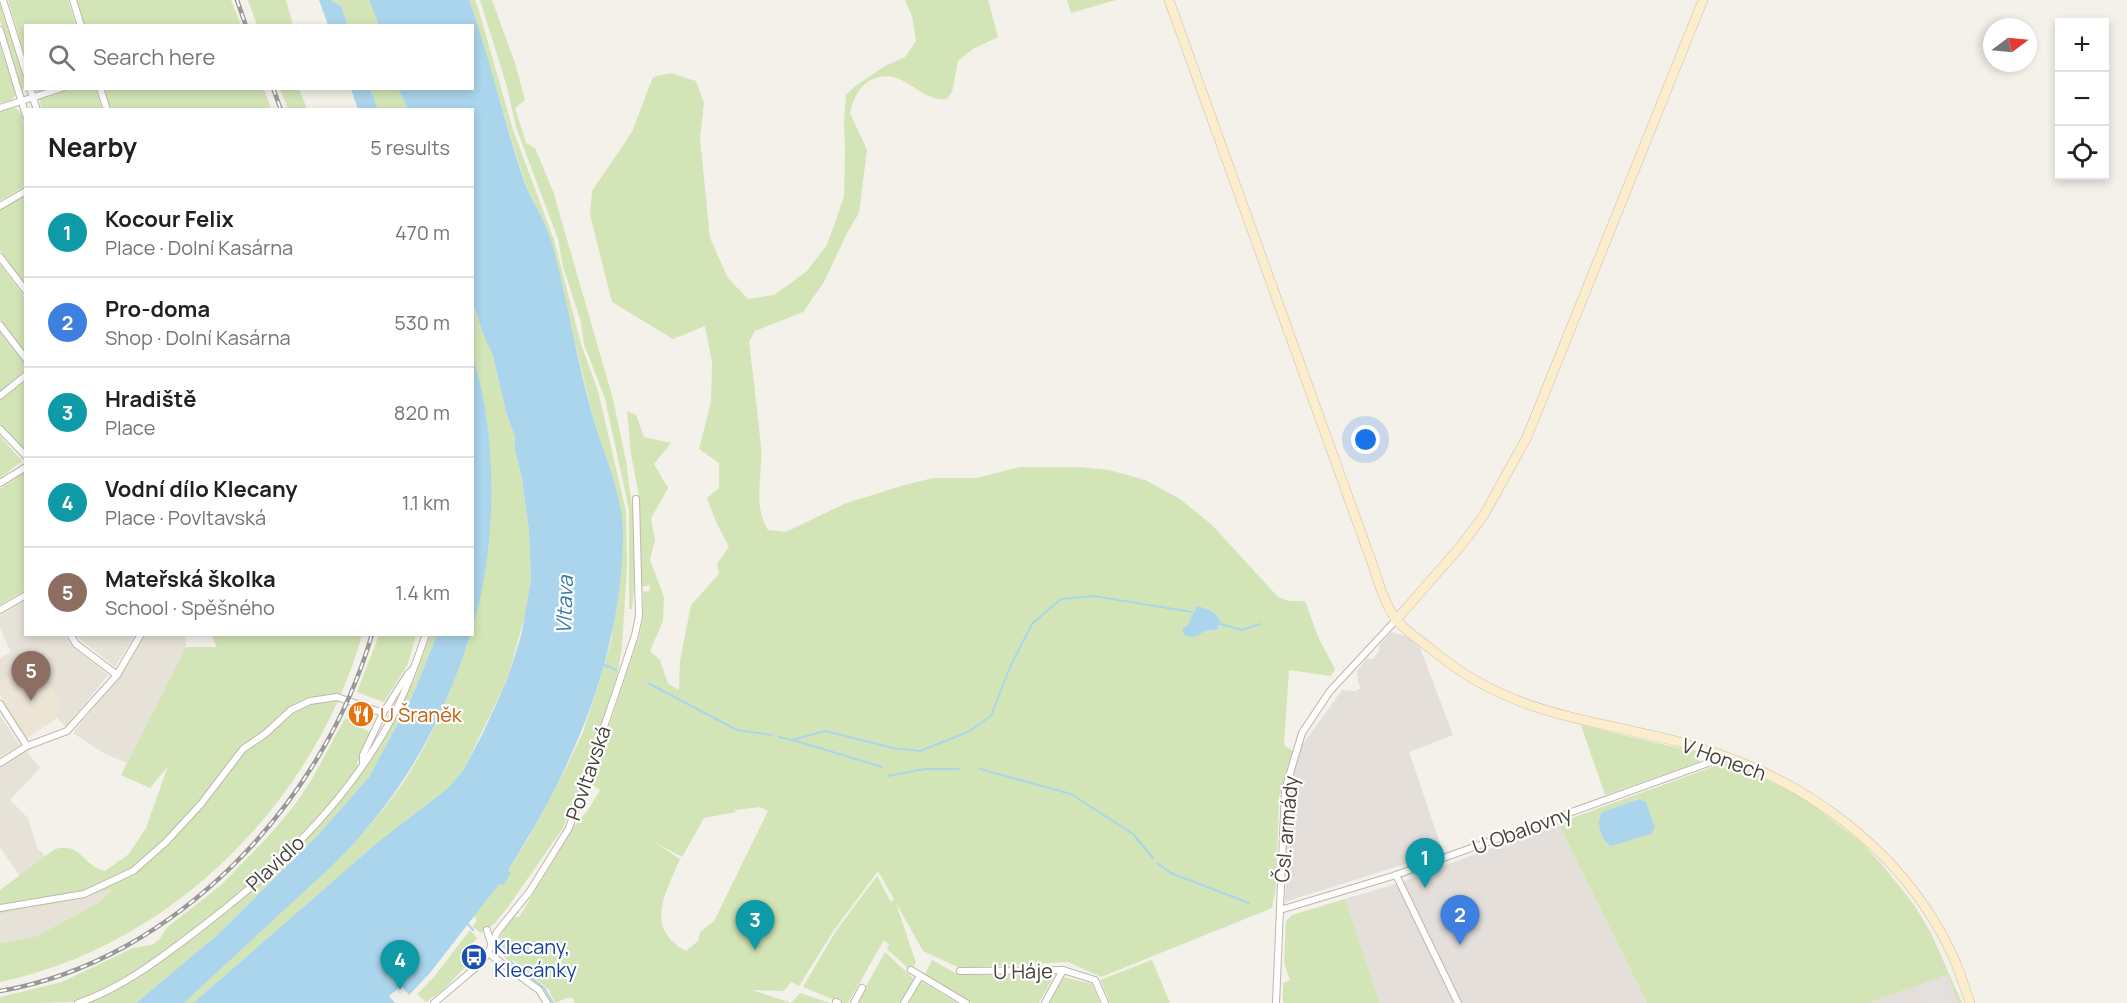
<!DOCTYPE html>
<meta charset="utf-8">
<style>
:root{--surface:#fff;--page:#f6f6f6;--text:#202124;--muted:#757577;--line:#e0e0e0;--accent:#db2777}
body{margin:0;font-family:Manrope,sans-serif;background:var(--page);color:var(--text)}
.controls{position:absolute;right:18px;top:18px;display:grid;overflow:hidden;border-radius:0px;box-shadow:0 3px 9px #0003}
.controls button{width:54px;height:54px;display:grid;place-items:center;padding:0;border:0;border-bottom:2px solid var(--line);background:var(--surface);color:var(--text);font:30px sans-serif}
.compass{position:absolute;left:1983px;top:18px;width:54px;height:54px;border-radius:50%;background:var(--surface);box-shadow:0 3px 9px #0003;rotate:74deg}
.you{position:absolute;left:1366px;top:440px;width:21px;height:21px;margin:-15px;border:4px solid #fff;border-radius:50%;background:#1a73e8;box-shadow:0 0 0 9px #1a73e833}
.badge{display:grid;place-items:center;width:39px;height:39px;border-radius:50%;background:var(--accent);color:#fff;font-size:20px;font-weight:700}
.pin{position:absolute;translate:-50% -50px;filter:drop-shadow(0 2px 3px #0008)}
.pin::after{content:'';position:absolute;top:32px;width:21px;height:18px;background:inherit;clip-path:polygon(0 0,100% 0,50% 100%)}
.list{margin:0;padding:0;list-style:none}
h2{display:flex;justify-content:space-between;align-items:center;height:78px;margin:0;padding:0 24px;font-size:26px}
h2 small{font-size:20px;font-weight:400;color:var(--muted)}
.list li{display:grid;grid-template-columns:39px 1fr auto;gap:18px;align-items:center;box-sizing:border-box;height:90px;padding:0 24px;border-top:2px solid var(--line)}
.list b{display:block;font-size:22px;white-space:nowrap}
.list p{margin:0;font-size:20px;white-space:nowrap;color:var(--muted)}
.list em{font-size:20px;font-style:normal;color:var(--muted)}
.icon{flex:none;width:33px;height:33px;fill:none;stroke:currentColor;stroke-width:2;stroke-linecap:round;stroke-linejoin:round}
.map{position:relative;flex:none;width:2127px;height:1003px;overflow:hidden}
.search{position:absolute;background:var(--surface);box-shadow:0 3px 9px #0003;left:24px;top:24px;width:450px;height:66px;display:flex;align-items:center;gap:15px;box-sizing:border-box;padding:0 21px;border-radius:0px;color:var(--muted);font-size:22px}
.panel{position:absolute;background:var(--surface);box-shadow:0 3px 9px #0003;left:24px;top:108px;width:450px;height:528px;border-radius:0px}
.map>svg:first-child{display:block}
.residential{fill:#e7e2d8}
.industrial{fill:#e4dfdb}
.education{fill:#ece4d5}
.green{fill:#d3e5b6;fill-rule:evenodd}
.parking{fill:#e3e1de}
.water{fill:#abd5ec}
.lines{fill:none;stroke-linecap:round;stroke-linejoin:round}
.stream{stroke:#abd5ec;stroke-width:2}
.street-casing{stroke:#bfb7ad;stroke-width:8}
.secondary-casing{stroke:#d0c09d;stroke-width:10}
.street{stroke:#fff;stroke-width:6}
.secondary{stroke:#fbedcd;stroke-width:9}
.rail-casing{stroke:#989898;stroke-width:4.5}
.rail{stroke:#fff;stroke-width:2;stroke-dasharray:7;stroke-linecap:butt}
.labels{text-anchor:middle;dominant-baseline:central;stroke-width:4.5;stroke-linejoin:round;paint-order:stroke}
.food-label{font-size:20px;fill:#c56008;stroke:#fff;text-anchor:start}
.street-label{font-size:20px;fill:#474139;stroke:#fff}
.transit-label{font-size:20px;fill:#164399;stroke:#fff;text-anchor:start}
.water-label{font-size:21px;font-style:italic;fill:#377ca4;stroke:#fff}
</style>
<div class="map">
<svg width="2127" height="1003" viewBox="0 0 2127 1003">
<rect width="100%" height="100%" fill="#f4f0ea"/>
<!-- residential -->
<g class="residential">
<path d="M25 601 26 634 64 635 77 650 108 675 66 727 54 715 56 695 34 668 0 682V658L11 652 0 628V616Z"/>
<path d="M75 635H135L115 667Z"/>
<path d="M144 635H185L186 647 127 763 105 754 73 733 122 673Z"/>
<path d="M0 715 20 745 0 757Z"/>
<path d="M26 751 40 768 10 800 28 818 37 848 46 857 20 876 0 847V768Z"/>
<path d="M114 888 98 903 37 936 0 943V914L26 908 65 902Z"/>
</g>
<!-- industrial -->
<g class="industrial">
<path d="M1391 632 1406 636 1420 648 1453 735 1409 752 1443 852 1285 902 1289 783 1301 747 1342 690 1355 691 1361 688 1358 682 1357 671 1366 659H1373L1379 651V646Z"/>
<path d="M1558 823 1647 1003H1380L1345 899 1399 883Z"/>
<path d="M1948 975 1958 1003H1868Z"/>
</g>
<!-- education -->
<path class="education" d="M34 668 56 695 61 708 54 714 57 718 26 739 5 708 0 694V682Z"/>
<!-- green -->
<g class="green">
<path d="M0 0 25 81V88L22 89 0 20Z"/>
<path d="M8 0H68L76 25 26 26 25 56Z"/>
<path d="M74 0H231L241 25H84Z"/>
<path d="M248 0H286L293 25H257Z"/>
<path d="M330 0H369L379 25H348L341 6Z"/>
<path d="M469 0H475L479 11 513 130 554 240 581 344 598 391 626 511 627 567 622 646 618 672 592 753 570 810 563 828 508 907 494 924 481 933 473 927 477 920 474 916 499 883 504 885 511 873 508 870 528 839 565 770 583 732 604 666 612 637 618 495 592 414 550 237 525 183Z"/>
<path d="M480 0H492L515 63 525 100 515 108 526 143 535 148 553 191 613 399 626 461 634 521 635 579 632 609H629V510L605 399 584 344 581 322 563 267 558 239 516 127 507 87Z"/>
<path d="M905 0H988L998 37 973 49 958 61 952 92 947 99C919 102 903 66 873 79 858 86 854 99 850 113L867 150 859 213 847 233 824 282 803 312 755 331 749 342C753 377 758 413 761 448 763 476 752 504 768 530L786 532 844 504 901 486 933 478H977L1020 467H1078L1109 470 1145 480 1180 499 1212 525 1278 597 1289 601H1305L1319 639 1335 669 1331 676 1289 670 1284 745 1293 751 1279 797 1276 887 1272 908 1101 977 1068 962 960 968 923 951 896 903 916 963 910 970 887 949 889 945 884 940 848 1003H842L803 987 836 931 877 876 891 902 894 899 878 871 834 930 799 986 791 982 784 991 752 990 791 1003 800 993 830 1003H574L573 998H567L555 1003 549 990 513 960 511 963C490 946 500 933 514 917H519L575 825 588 810 600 790 590 783 640 634 643 618V591L649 592 650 585 642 587 641 583 639 496 631 454 627 411 636 415 644 437 671 443 654 464 668 488 651 518 655 540 650 560 664 597 663 621 650 651 660 660 668 684 679 690 680 661 691 605 719 574 717 564 729 547 716 522 707 498 719 488V463L699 449 711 402 712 362 705 326 673 339 612 302 590 214 592 191 632 132 653 77 671 73 696 81 704 103 700 138 710 238 728 278 748 299 774 295 806 272 827 245 844 197 845 150 844 122 846 95 854 87 885 66 905 57 916 41 912 16ZM1198 606 1211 610 1218 616 1219 629 1206 631 1194 637 1182 630C1191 626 1191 614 1198 606ZM733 805 736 810 760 807 768 811 714 921 700 932 698 941 686 951C643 927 666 893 680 859L654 842 682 857 704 818 736 812Z"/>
<path d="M1067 0H1116L1071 13Z"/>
<path d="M0 45 16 95 11 100 0 103Z"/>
<path d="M102 88 264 89 271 109H108Z"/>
<path d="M36 89H96L102 109H42Z"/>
<path d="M280 89H299L307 109H288Z"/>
<path d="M370 89H398L408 109H378Z"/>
<path d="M15 108C31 115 26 169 25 186L0 201V112Z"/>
<path d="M25 195V285L0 250V210Z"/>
<path d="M0 264 25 298V354L0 319Z"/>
<path d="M473 303 483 334 493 356 506 412 515 437V450L522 478 529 531 531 581 527 608 507 680 464 769 448 788 378 842 193 1003H184C217 972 251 941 284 910 330 867 376 826 410 772 436 729 455 683 470 635L472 634 489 527 490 486 489 447 483 397 473 357Z"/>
<path d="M0 328 26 363 25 372 0 393Z"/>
<path d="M25 378V451L0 424V399Z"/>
<path d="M0 436 22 461 0 478Z"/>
<path d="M25 472V590L0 605V489Z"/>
<path d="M211 635H362C315 802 172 946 0 982V943L37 936 98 903 113 889 65 902 26 908 0 914V890L55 849C82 842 81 865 105 871L129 854 146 828 168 766 150 788 121 775 186 647H217Z"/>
<path d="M379 635H416L408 664 384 702 357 692Z"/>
<path d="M430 635H437L412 697 369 777 318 835 216 936 136 1003H86L118 989 197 936 309 835 366 767 414 680Z"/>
<path d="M345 718 369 732 377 720 375 727 357 763 359 768C300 841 231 907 153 960 128 977 103 995 73 1002 54 1003 20 1003 0 1003V997L62 982 133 948 152 945 160 939 166 928 220 886 266 839 294 806 312 779Z"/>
<path d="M1581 725 1700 753 1699 762 1605 795Z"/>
<path d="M1729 761 1804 798 1862 843 1884 867 1915 906 1931 933 1962 1003H1958L1948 975 1868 1003H1647L1558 823ZM1639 799 1646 802 1655 827 1611 846C1601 841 1595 822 1602 812Z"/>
<path d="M1345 899 1380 1003H1283V983L1290 980 1284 963 1286 921 1292 915Z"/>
<path d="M470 930 477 938 466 951 474 958 443 990 426 1002 417 994 433 978Z"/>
<path d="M885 952 914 979 901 1003H857Z"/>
<path d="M932 960 959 975 1048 974 1053 978 1039 1003H972L952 992 953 989 951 991 924 976Z"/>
<path d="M1152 960 1170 1003H1110L1100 980Z"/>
<path d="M1063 977 1092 984 1100 1003H1049Z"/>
<path d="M920 981 958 1003H907Z"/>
</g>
<!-- parking -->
<path class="parking" d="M1942 980 1951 1003H1925L1921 992 1923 987 1935 981 1940 985Z"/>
<!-- water -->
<g class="water">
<path d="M319 0H330L341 6 348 25H328Z"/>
<path d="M369 0H469C490 59 504 121 524 181 532 201 544 219 551 240 567 297 576 357 592 414 603 453 623 493 623 534 622 656 573 769 508 870L511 873 504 885 499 884 430 973 409 995 401 986 389 996 395 1003H193L378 842 448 788 464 769 483 733 507 680 521 636 531 581 529 531 522 478 515 450V437L506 412 493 356 483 334 473 303 472 110 408 109 398 89 472 88V26L379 25Z"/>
<path d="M351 89H370L378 109H358Z"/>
<path d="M473 357C498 437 497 545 473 626Z"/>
<path d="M1198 606C1209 609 1218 612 1221 624L1218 626 1219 629 1206 631 1194 637 1184 635 1182 629C1191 626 1191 613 1198 606Z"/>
<path d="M437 635H470C443 724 401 797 335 863L184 1003H136L216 936 318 835 369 777 412 697Z"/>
<path d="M1639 799 1646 802 1655 827 1651 834 1611 846C1601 841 1595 822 1602 812Z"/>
</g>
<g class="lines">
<!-- stream -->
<g class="stream">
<path d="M1220 624 1242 630 1260 624"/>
<path d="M602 664 616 670"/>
<path d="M648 683 737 730 772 735"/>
<path d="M779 737 792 740 825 731 893 748 920 751 968 732 991 716 1010 667 1032 624 1061 599 1094 596 1192 612"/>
<path d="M793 740 882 767"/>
<path d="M980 769 1071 794 1133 834 1153 858"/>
<path d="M888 776 925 769H959"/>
<path d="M1157 863 1171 873 1249 903"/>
<path d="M467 923 473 930"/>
<path d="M511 962 544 988 553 1003"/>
</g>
<defs>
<g id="street">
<path d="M3 0 26 73"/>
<path d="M73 0 81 26"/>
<path d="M0 30 26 116"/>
<path d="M30 88 37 110"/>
<path d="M100 88 107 110"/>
<path d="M0 108 62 88"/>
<path d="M0 206 26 191"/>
<path d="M0 257 26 291"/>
<path d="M0 325 26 359"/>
<path d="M0 396 26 375"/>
<path d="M0 429 26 456"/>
<path d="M0 483 26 467"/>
<path d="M0 610 26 595"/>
<path d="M70 634 76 644 117 675"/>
<path d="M0 704 27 746"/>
<path d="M383 713 408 674 413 669"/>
<path d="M0 763 27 746 67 731 117 675 141 634"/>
<path d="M1396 875 1458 1003"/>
<path d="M0 908 84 894 133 871 166 842 201 804 243 749 265 734 291 710 310 701 337 697 383 713 363 755V763"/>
<path d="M1280 910 1396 875 1725 757"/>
<path d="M487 930 491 943"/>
<path d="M488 953 539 990 547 1003"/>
<path d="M911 970 966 1003"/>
<path d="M960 971 1063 970 1095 980 1105 1003"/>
<path d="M836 1002 838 1003"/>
<path d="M78 1003C120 989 157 961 191 935 267 878 340 811 387 727 404 697 415 666 426 634"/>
<path d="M434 1003 480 964 488 953 497 932 530 891 569 828 616 692 635 635 639 616 636 499"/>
<path d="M854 1003 862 988"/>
<path d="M904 1003 920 976"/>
<path d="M1045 1003 1063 970"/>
<path d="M1276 1003 1285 790 1302 733 1330 691 1396 620"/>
</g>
<g id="secondary">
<path d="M1169 0 1368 552C1376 572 1383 603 1396 619 1405 631 1420 640 1431 649 1511 716 1584 717 1679 742 1793 771 1899 843 1951 952 1959 968 1964 986 1970 1003"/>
<path d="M1396 620 1460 547 1484 515 1527 437 1703 0"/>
</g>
</defs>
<!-- street casing -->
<use href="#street" class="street-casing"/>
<!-- secondary casing -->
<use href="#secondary" class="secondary-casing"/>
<!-- street -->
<use href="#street" class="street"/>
<!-- secondary -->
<use href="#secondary" class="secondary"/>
<defs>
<g id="rail">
<path d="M237 0 246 26"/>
<path d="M273 88 281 110"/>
<path d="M0 991C176 961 324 802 372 634"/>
</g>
</defs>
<!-- rail casing -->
<use href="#rail" class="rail-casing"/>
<!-- rail -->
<use href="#rail" class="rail"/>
</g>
<!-- icons -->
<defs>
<symbol id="restaurant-disc" viewBox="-11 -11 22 22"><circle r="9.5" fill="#e8710a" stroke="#fff"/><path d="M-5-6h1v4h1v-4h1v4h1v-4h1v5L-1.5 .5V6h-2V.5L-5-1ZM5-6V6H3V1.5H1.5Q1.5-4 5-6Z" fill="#fff"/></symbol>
<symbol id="bus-disc" viewBox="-11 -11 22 22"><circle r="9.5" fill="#1a4fb4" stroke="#fff"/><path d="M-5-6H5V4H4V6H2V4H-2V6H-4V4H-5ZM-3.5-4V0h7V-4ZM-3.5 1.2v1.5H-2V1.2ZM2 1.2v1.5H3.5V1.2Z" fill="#fff"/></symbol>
</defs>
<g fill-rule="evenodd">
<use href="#restaurant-disc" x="346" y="699" width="30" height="30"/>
<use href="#bus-disc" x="459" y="942" width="30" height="30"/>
</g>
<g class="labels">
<!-- food labels -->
<g class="food-label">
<text x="380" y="714">U Šraněk</text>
</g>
<!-- street labels -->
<g class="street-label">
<text transform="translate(1724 759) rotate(20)">V Honech</text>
<text transform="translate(588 773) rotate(-71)">Povltavská</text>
<text transform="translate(1286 829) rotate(-85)">Čsl. armády</text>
<text transform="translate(1522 830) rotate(-20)">U Obalovny</text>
<text transform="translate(275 863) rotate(-43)">Plavidlo</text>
<text transform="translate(1023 971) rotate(-1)">U Háje</text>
</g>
<!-- transit labels -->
<g class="transit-label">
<text x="494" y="946">Klecany,<tspan x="494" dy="23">Klecánky</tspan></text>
</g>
<!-- water labels -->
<g class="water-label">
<text transform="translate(564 605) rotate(-88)">Vltava</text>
</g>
</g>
</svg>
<div class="controls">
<button>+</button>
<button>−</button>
<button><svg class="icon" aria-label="locate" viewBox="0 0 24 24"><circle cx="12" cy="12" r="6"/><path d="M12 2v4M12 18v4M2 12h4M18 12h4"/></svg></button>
</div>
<svg class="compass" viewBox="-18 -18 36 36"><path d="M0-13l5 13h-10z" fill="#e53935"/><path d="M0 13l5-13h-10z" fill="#757577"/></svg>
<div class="you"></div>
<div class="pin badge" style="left:1425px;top:888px;background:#0f9aa8">1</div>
<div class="pin badge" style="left:1460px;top:945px;background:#3f7fe0">2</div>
<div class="pin badge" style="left:755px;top:950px;background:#0f9aa8">3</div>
<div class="pin badge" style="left:400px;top:990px;background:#0f9aa8">4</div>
<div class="pin badge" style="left:31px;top:701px;background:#8d6e63">5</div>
<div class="search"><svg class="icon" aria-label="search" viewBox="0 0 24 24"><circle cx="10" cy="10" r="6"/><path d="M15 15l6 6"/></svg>Search here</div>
<section class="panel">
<h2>Nearby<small>5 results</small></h2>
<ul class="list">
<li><span class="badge" style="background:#0f9aa8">1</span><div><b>Kocour Felix</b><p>Place · Dolní Kasárna</p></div><em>470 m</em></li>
<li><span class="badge" style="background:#3f7fe0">2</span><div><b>Pro-doma</b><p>Shop · Dolní Kasárna</p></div><em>530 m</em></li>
<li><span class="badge" style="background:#0f9aa8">3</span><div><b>Hradiště</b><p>Place</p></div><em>820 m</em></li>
<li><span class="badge" style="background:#0f9aa8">4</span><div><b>Vodní dílo Klecany</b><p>Place · Povltavská</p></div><em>1.1 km</em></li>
<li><span class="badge" style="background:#8d6e63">5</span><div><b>Mateřská školka</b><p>School · Spěšného</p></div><em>1.4 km</em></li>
</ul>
</section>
</div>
